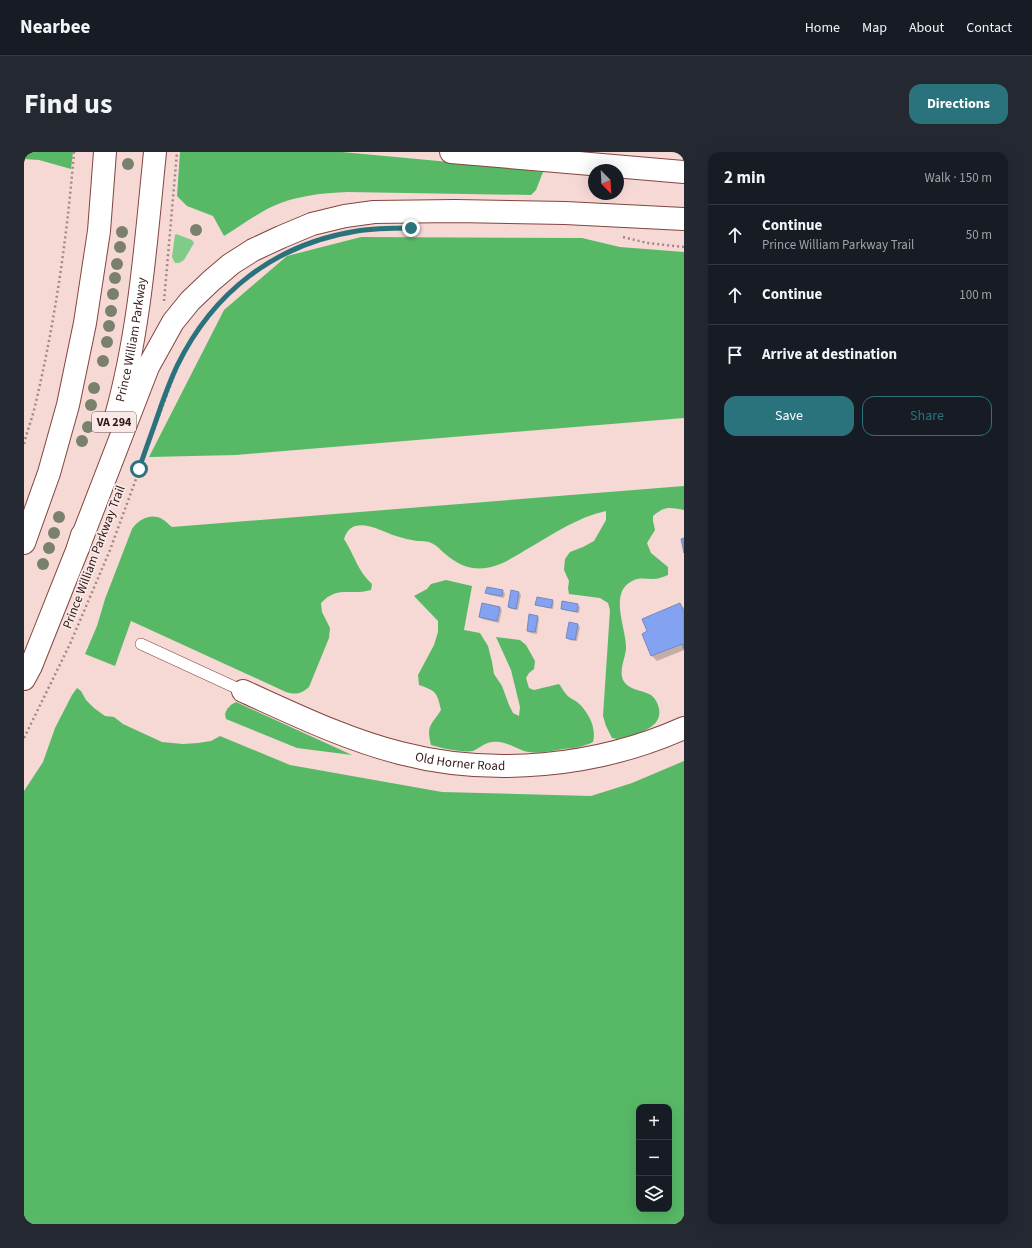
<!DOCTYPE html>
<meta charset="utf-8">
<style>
:root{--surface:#171b24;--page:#242831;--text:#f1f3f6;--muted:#9ea1a6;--line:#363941;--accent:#2a737c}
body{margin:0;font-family:"Source Sans 3",sans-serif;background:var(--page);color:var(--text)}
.controls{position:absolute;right:12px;bottom:12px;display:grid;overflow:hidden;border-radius:8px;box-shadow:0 4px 16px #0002}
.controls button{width:36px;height:36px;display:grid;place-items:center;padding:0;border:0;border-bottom:1px solid var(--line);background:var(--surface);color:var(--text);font:20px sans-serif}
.compass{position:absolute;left:564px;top:12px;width:36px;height:36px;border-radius:50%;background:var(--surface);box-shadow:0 4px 16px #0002;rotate:156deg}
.stop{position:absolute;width:12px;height:12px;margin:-9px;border:3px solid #2a737c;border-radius:50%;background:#fff}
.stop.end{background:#2a737c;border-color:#fff;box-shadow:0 1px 4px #0008}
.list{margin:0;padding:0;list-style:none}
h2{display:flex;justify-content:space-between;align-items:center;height:52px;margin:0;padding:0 16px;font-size:17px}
h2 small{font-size:13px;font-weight:400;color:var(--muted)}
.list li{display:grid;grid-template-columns:26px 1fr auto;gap:12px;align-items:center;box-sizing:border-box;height:60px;padding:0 16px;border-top:1px solid var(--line)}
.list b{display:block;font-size:15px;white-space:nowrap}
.list p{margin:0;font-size:13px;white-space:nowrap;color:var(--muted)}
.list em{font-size:13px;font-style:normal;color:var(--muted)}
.actions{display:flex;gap:8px;padding:12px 16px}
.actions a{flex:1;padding:9px 0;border:1px solid var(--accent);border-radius:12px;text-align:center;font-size:14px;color:var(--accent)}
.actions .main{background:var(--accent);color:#fff}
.icon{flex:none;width:22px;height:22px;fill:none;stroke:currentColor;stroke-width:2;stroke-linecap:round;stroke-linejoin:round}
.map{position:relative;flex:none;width:660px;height:1072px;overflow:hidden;border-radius:12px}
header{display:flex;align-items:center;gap:24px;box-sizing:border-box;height:56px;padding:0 20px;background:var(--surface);border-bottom:1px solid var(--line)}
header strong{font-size:19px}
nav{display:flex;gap:22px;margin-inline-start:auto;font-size:14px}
.intro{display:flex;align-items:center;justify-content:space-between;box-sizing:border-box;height:96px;padding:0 24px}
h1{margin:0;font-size:28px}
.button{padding:10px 18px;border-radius:12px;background:var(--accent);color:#fff;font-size:14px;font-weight:700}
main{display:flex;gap:24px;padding:0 24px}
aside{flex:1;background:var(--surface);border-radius:12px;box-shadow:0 4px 16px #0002}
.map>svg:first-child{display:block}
.green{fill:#7fcb87}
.forest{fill:#57b966;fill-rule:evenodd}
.shadow{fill:#0003}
.building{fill:#83a3f2;stroke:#7389c0}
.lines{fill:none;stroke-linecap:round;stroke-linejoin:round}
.lane-casing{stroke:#83453f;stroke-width:12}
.street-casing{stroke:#83453f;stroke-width:24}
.highway-casing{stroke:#83453f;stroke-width:24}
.path{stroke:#a38783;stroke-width:2.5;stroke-dasharray:2 3;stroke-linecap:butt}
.lane{stroke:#fff;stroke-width:11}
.street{stroke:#fff;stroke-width:22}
.highway{stroke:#fff;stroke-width:22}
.tree{fill:#79816d}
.route{stroke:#2a737c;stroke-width:5}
.labels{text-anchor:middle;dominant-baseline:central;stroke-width:3.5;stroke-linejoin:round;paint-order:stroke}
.shield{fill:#f8e9e7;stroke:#6d5754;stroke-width:1}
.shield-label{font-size:12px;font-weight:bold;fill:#321815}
.street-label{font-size:13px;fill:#321815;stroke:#f8e9e7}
</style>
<header>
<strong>Nearbee</strong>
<nav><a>Home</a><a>Map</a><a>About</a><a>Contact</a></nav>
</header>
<div class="intro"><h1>Find us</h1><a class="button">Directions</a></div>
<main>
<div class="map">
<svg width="660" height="1072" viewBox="0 0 660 1072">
<rect width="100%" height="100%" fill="#f6d8d4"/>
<!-- green -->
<path class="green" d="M152 82 168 88 170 91 160 108 155 111H151L148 105 151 83Z"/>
<!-- forest -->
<g class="forest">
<path d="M0 0H49L47 17 15 8 0 7Z"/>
<path d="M156 0H318L479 15 519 20 512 38 507 43 324 40C297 41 269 44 245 56 230 64 215 75 200 84L189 64 163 54 153 44Z"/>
<path d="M337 85 558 86 596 95 660 100V266L212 303 125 305 200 158 263 104Z"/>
<path d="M660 334V358C645 355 641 354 629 364V369L631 378 623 391 627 401 644 415V423C639 425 634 427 629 427 622 427 615 425 608 429 584 441 603 478 602 497 601 507 595 518 599 528 604 538 617 538 625 542 631 545 634 551 635 557 639 578 608 583 593 587L588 586 582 574 579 564 586 458 584 451 576 446 545 442 544 436 545 429 540 418 541 407 546 400 559 395 570 389 582 368V359C554 365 529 382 505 396 488 406 470 419 449 416 439 415 428 408 420 401 416 397 411 392 405 390 402 389 397 389 393 389 386 388 379 386 372 384 356 379 328 361 320 387 331 404 333 418 348 432L347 438C326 444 314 433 297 451L298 460 306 476 305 486 285 535C277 542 272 543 262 540L107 469 91 514 61 502 73 474 81 447 108 377C115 367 127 361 138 367 142 369 145 373 148 375Z"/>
<path d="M422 428 448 434 440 478 456 481 464 494 468 510 470 522 478 534 485 553 489 561 495 564 496 555 487 518 472 485 496 488 502 493 511 509 510 517 505 521 502 526 505 536 510 538 535 532C538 536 541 542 545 545 547 547 551 548 553 550 564 559 573 576 569 590 559 595 550 596 539 597 526 599 514 603 500 599 489 595 480 588 468 590 460 591 454 597 449 599 439 601 417 596 407 593 402 573 407 574 417 558 413 540 412 539 395 533L394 523 410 493 414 480V469L390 444 403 437 407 432Z"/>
<path d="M53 536 57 539 62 548 70 556 81 564 90 565 99 572 138 590 159 592 174 591 187 589 196 584 266 613 418 640 567 644 608 631 660 609V1072H0V639L19 610 31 576 48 543ZM615 955H645V1057H615Z"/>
<path d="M212 550 328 603 273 596 202 567 201 562C203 556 206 553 212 550Z"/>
</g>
<!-- shadow -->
<g class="shadow">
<path d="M478 439 481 441 480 446 465 443 463 441Z"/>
<path d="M495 441 497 443 494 458 487 457 485 455Z"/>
<path d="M528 449 530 451 529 457 514 454 512 452Z"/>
<path d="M459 452 476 455 478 458 475 471 458 467 456 465Z"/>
<path d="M656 452 660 456V498L633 509 628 504 619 482 625 480Z"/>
<path d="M554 453 556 455 555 461 540 458 538 456Z"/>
<path d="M513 465 515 467 513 482 506 481 504 479Z"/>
<path d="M554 473 556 475 553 489 545 488 543 486Z"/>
</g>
<!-- building -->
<g class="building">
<path d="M660 386V401L657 387Z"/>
<path d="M463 435 479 438 478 444 461 441Z"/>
<path d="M487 438 495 440 492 457 484 455Z"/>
<path d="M513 445 529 448 527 456 511 453Z"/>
<path d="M538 449 554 452 553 460 537 457Z"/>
<path d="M458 451 476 455 473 469 455 465Z"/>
<path d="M656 451 660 460V497L658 492 627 504 618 482 623 479 618 467Z"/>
<path d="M505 462 514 464 511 480 503 479Z"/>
<path d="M545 470 554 472 551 488 542 486Z"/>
</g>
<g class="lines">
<defs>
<path id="lane" d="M117 492 219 539"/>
<g id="street">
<path id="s1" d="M219 539C270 562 321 587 376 601 468 625 573 615 660 576"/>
</g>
<g id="highway">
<path d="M427 0 660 20"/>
<path id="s2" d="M92 264C116 178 122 88 131 0"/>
<path d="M0 391 25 321 44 253 61 171 75 79 81 0"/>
<path d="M54 396 124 215 149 170 166 149 187 129 207 112 229 98 257 85 288 72 321 64 350 60 431 59 541 61 660 67"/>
<path d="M0 527 7 514 54 396 58 383"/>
</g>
</defs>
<!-- lane casing -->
<use href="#lane" class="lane-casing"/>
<!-- street casing -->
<use href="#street" class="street-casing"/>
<!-- highway casing -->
<use href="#highway" class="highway-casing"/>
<!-- path -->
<g class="path">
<path d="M599 85 623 91 660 95"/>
<path d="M140 149 153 0"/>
<path d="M0 292C3 279 8 267 11 254 31 170 43 86 50 0"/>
<path d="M0 586 46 492 86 398 153 215 174 176 194 152"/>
</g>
<!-- lane -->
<use href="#lane" class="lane"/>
<!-- street -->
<use href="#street" class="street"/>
<!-- highway -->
<use href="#highway" class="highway"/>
</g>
<!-- trees -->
<g class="tree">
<circle cx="104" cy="12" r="6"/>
<circle cx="172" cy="78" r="6"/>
<circle cx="98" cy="80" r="6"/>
<circle cx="96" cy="95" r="6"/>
<circle cx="93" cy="112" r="6"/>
<circle cx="91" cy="126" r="6"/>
<circle cx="89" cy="142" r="6"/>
<circle cx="87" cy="159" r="6"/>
<circle cx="85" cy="174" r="6"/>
<circle cx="83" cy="190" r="6"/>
<circle cx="79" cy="209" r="6"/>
<circle cx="70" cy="236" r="6"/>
<circle cx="67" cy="253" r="6"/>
<circle cx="64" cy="275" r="6"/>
<circle cx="58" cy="289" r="6"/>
<circle cx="35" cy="365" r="6"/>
<circle cx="30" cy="381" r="6"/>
<circle cx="25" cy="396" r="6"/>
<circle cx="19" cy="412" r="6"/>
</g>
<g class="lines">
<!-- route -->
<path class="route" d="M115 317C122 296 130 275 137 254 142 240 147 227 153 214 189 140 251 92 333 79 351 76 369 76 387 76"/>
</g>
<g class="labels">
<!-- shield labels -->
<rect class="shield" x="68" y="260" width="44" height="20" rx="3"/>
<g class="shield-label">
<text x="90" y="270">VA 294</text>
</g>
<!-- street labels -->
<g class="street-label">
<text stroke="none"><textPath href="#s2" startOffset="78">Prince William Parkway</textPath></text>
<text transform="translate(70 405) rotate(-69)">Prince William Parkway Trail</text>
<text stroke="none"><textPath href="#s1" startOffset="230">Old Horner Road</textPath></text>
</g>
</g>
</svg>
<div class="controls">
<button>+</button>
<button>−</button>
<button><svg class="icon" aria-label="layers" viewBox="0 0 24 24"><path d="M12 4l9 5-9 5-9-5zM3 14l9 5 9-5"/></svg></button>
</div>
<svg class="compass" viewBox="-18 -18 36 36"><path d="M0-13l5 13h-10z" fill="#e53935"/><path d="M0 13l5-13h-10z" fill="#9ea1a6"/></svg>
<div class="stop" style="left:115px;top:317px"></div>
<div class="stop end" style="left:387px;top:76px"></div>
</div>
<aside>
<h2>2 min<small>Walk · 150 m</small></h2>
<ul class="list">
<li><svg class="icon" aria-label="ahead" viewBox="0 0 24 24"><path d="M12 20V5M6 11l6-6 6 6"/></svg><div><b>Continue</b><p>Prince William Parkway Trail</p></div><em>50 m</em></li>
<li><svg class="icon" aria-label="ahead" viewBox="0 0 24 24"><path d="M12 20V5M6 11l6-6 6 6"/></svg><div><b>Continue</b></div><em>100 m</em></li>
<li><svg class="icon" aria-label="arrive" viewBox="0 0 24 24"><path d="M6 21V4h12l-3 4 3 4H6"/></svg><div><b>Arrive at destination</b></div></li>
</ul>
<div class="actions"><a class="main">Save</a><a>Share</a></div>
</aside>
</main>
